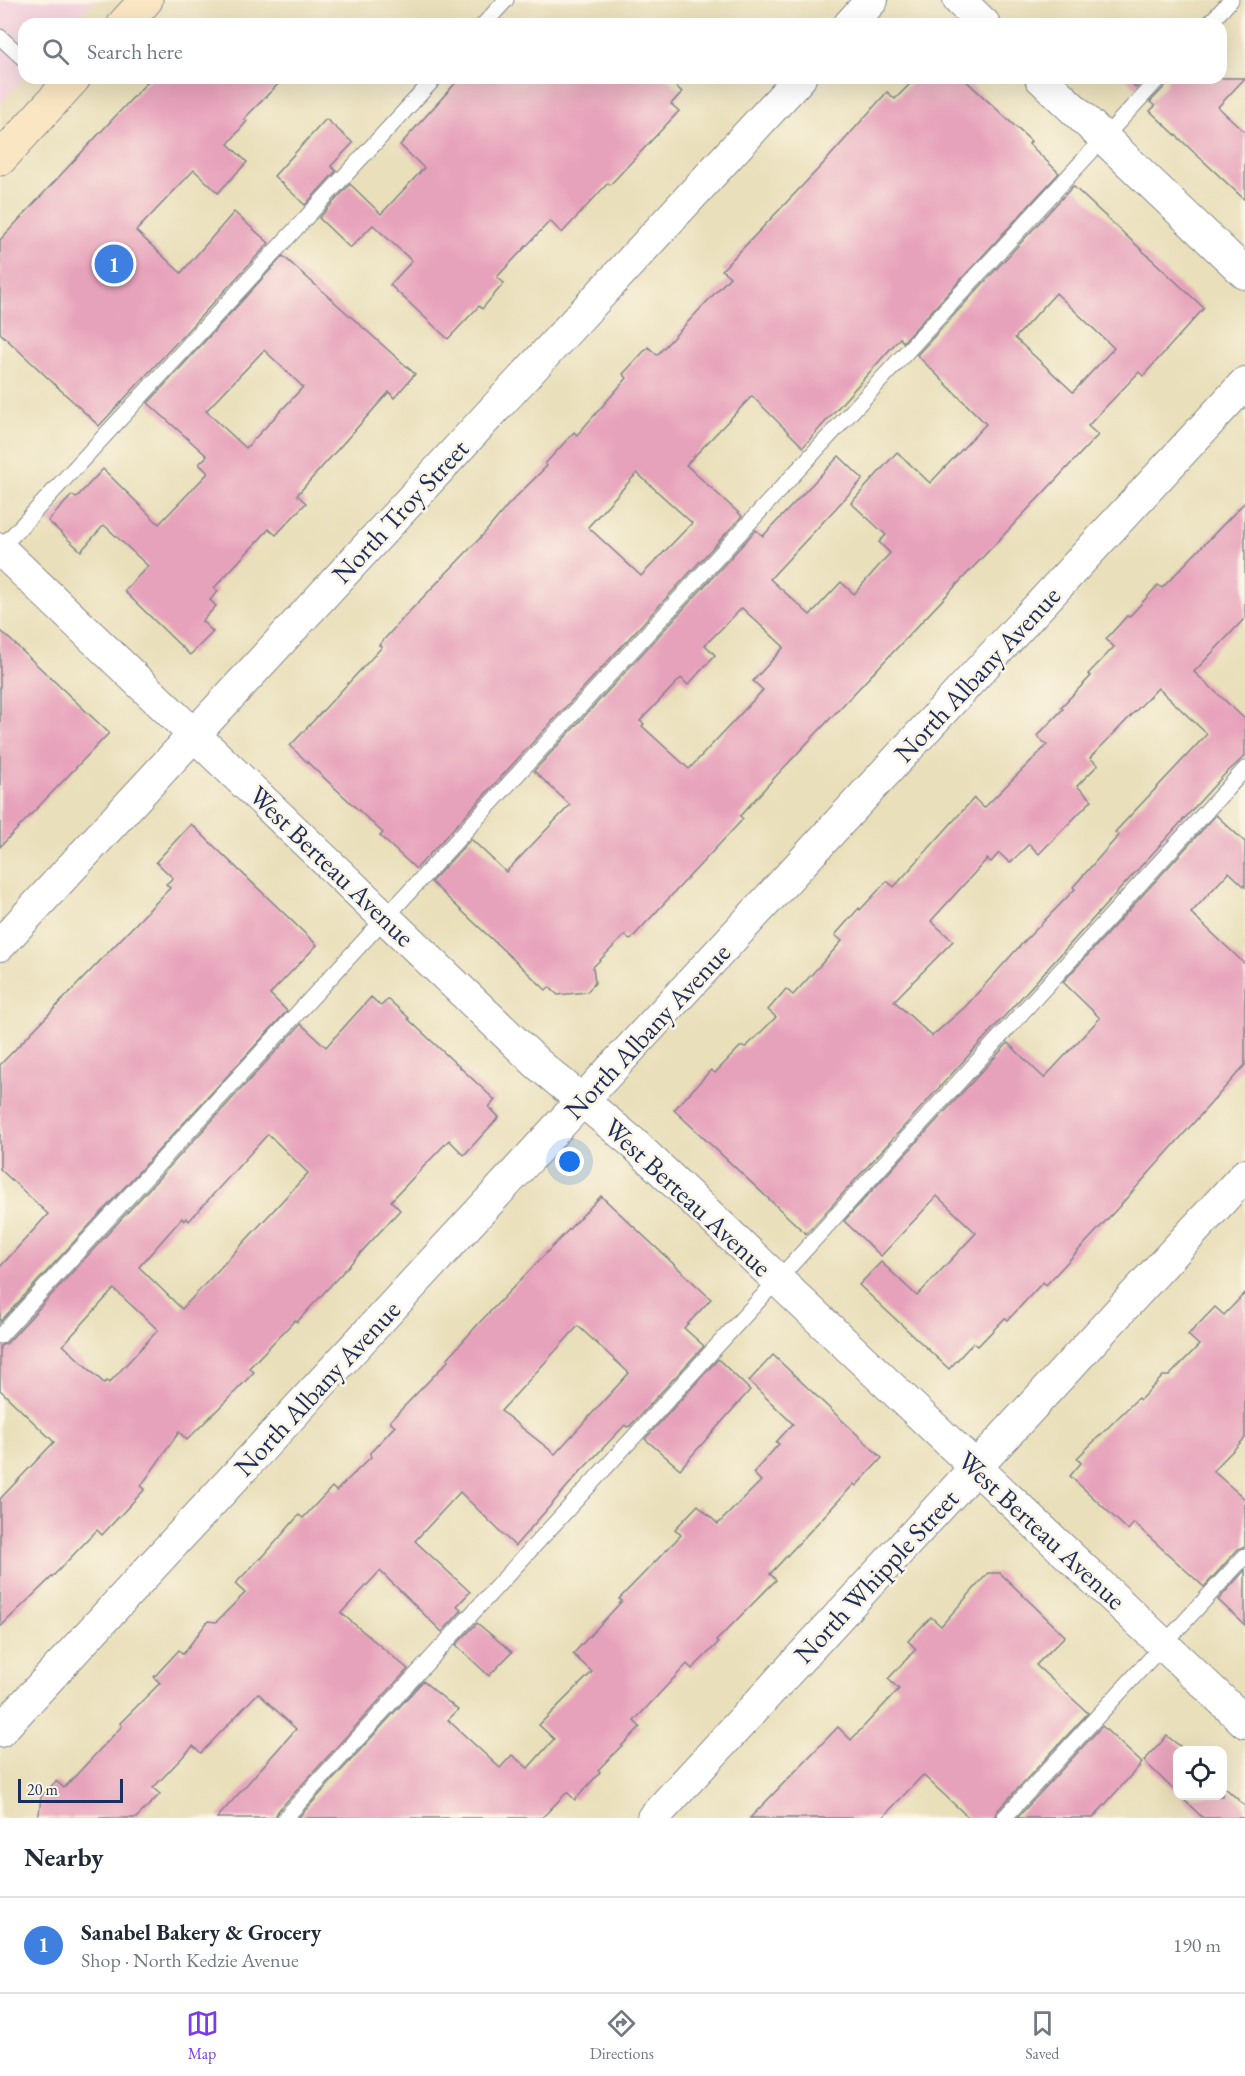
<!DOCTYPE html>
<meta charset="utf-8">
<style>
:root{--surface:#fff;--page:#f6f6f7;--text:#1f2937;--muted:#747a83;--line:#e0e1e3;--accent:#7c3aed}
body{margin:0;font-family:"EB Garamond",serif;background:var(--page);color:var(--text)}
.controls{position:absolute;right:18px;bottom:18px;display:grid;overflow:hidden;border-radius:12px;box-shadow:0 6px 24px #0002}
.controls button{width:54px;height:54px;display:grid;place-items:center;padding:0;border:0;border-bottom:2px solid var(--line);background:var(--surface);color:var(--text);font:30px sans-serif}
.scale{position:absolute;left:18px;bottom:15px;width:105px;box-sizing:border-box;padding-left:6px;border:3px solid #1b2f5e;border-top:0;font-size:16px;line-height:21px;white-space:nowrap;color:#1b2f5e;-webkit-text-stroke:4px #fcf5e5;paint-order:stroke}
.you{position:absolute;left:570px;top:1162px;width:21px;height:21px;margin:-15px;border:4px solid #fff;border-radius:50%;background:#1a73e8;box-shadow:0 0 0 9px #1a73e833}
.badge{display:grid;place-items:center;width:39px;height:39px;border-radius:50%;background:var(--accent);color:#fff;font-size:20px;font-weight:700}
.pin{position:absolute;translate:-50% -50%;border:3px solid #fff;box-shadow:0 2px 6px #0006}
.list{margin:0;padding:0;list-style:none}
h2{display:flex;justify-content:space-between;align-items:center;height:78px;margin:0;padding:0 24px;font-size:26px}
h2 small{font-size:20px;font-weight:400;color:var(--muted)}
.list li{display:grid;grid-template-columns:39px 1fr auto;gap:18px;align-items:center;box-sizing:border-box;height:96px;padding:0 24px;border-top:2px solid var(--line)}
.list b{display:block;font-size:22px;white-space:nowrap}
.list p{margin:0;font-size:20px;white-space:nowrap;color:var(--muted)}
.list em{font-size:20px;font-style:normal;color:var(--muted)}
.icon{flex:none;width:33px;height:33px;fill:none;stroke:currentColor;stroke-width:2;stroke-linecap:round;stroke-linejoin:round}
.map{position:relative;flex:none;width:1245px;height:1818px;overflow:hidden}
.search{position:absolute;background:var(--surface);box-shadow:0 6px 24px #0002;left:18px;right:18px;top:18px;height:66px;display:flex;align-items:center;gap:15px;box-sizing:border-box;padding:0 21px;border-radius:18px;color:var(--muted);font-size:22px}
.sheet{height:174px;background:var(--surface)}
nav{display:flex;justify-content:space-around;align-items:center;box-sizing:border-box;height:84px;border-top:2px solid var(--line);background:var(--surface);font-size:16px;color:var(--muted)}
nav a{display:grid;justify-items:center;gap:3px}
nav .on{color:var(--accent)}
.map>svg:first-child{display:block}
.built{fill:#f3cfde}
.building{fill:#e7a2bb;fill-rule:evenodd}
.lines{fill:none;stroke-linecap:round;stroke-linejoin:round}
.lane-casing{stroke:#82878c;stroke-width:17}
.street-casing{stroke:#82878c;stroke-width:34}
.secondary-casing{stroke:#82878c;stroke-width:35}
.lane{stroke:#fff;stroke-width:15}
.street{stroke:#fff;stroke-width:32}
.secondary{stroke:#fbe6c4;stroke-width:33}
.labels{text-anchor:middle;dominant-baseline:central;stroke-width:5;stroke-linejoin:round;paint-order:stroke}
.street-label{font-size:27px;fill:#1b2f5e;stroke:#fcf5e5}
</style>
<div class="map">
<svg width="1245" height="1818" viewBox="0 0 1245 1818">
<rect width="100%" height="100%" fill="#fcf5e5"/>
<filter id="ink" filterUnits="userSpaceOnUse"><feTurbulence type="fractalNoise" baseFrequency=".0167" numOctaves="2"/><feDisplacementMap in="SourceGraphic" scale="12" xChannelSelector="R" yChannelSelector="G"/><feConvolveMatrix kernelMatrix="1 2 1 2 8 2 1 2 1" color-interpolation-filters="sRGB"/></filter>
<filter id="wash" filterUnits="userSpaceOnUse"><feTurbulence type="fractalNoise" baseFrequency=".008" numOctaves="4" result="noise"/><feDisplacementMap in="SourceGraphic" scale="24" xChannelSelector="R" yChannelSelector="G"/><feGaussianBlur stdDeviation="1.35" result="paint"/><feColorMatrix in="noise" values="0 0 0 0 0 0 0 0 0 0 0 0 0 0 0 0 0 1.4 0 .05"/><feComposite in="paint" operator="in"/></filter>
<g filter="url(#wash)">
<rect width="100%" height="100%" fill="#e9dfba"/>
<!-- built -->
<path class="built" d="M0 0H95L73 24H24V78L0 104Z"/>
<g id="blocks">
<!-- building -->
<g class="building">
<path d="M151 78H284L244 119 247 121 228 144 247 162 218 193 194 170 136 231 181 273 234 212 269 243 99 426 0 333V240Z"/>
<path d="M460 78H667L682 92 671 104 679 111 610 185 608 183 562 233 550 221 497 277 504 283 482 309 479 306 448 339 390 285 412 261 373 225 350 248 319 218 350 184 381 214 424 168 400 145Z"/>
<path d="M916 78H963L1031 141 1029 144 1059 173 903 342 900 338 803 447 752 396 686 465 742 516 416 869 380 836 383 833 290 746 382 647 379 645 407 614 483 535 508 505 547 466 545 464 574 432 577 435 627 378 623 374 648 347 657 355 730 277 722 270 823 164 887 92 895 99ZM637 473 692 523 641 576 588 527Z"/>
<path d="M1126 78H1146L1136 88Z"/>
<path d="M1168 78H1245L1218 107 1245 132V200L1150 111 1155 106 1150 102 1166 85Z"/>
<path d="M326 119 353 143 331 166 336 171 305 205 274 176Z"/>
<path d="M1073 186 1204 308 1143 376 1139 372 1098 415 1088 426 1098 435 776 776 740 816 743 819 630 940 625 935 593 967 595 983 587 992 558 995 549 987 546 990 431 882 471 839 506 872 570 805 534 771 756 530 763 536 839 456 863 479 770 579 810 615 841 582 854 594 890 553 879 542 886 535 851 503 897 452 930 483 986 424 917 355ZM1056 293 1114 348 1073 392 1015 338ZM742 608 784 647 753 681 763 690 689 769 642 726 644 724 640 721 681 678 688 685 715 655 705 645Z"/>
<path d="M283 256 415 374 394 398 389 392 297 495 306 503 276 535 269 529 214 588 218 591 210 600 216 606 202 621 213 632 190 655 124 591 148 566 104 525 81 551 48 521 72 495 76 498 103 469 159 524 208 473 199 464 207 456 148 403ZM264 350 303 387 246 448 206 411Z"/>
<path d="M1245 502V618L1194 672 1245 719V756L1223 776 806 1234 674 1110 711 1070 715 1073 740 1047H746L776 1017 768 1010 786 989 793 995 842 941 835 935 859 908 860 910 887 881 894 887 974 798 984 808 1047 745 1037 736 1063 709 1061 707 1091 676 1088 674 1114 647 1106 639 1127 616 1129 617 1158 585 1162 588ZM1158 688 1207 734 1115 832 1119 835 1073 887 1075 889 1017 949 965 1007 932 1036 894 1001 953 941 931 921 987 859 991 862 999 853 1010 863 1029 844 1039 854 1092 800 1077 786 1098 765 1090 758Z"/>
<path d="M0 630 109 733 0 847Z"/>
<path d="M1216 815 1245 842V887L1229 872 1191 913 1245 964V1065L1117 1209 1046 1285 1043 1282 1008 1320 1005 1318 978 1346 973 1343 949 1369 859 1285 881 1262 917 1296 976 1233 937 1196 881 1256 844 1221 1008 1043 1044 1078 1100 1018 1063 982Z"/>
<path d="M191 824 317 945 270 994 287 1011 0 1322V1267L48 1214 0 1169V1065L170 888 166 884 173 878 156 862Z"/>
<path d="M371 997 381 1006 388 999 409 1018 408 1019 495 1100 489 1107 499 1117 464 1155 449 1140 391 1201 400 1210 297 1322 295 1320 249 1368 254 1372 236 1391 187 1440 179 1432 141 1486 145 1489 102 1535 97 1530 55 1574 0 1627V1499L54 1442 0 1390V1346L7 1343 301 1024 326 1047ZM268 1134 308 1173 182 1309 139 1267 182 1218 184 1221 186 1218 189 1221ZM114 1289 158 1330 109 1383 107 1381 104 1383 63 1345Z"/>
<path d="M601 1196 711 1299 684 1328 704 1346 630 1426 627 1427 625 1425 580 1472 515 1546 460 1492 415 1541 470 1592 457 1606 462 1610 442 1632 380 1571 341 1613 408 1669 278 1811 275 1818H217L296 1729 258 1693 201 1753 193 1746 153 1788 160 1794 136 1818H35L39 1814 41 1797 56 1781 64 1788 122 1726 120 1723 160 1683 154 1677 179 1650 183 1654 208 1621 216 1622 245 1593 235 1584 260 1558 261 1559 299 1515 303 1518 332 1487 336 1491 371 1457 370 1453 395 1426 390 1421 449 1360 447 1359 480 1322ZM578 1326 629 1373 555 1454 501 1411Z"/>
<path d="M1245 1293V1438L1213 1471 1245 1499V1546L1238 1549 1204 1587 1134 1523 1128 1530 1070 1476 1081 1463 1077 1458 1138 1398 1140 1400 1163 1376H1169L1199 1345 1188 1335 1215 1307 1224 1315Z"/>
<path d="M773 1355 882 1458 856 1486 854 1484 770 1574 776 1580 716 1641 718 1643 692 1669 687 1664 634 1721 640 1727 598 1770 600 1772 575 1800 567 1792 542 1818H298L423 1681 458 1710 448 1720 500 1768 512 1755 528 1768 554 1739 539 1725 592 1672 573 1654 622 1601 619 1599 681 1535 675 1529 698 1505 718 1524 761 1481 753 1473 779 1444 776 1442 793 1424 749 1381Z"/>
<path d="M718 1359 750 1390 680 1469 645 1439Z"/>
<path d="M1245 1570V1625L1218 1600Z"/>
<path d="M988 1573H1000L1065 1636 1036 1665 1088 1713 997 1811 994 1818H969L923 1775 882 1818H750L838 1727 851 1740 899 1689 888 1679 916 1649 908 1641 931 1617 941 1626Z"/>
<path d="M477 1623 512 1652 489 1676 456 1645Z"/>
<path d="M1102 1726 1142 1763 1093 1818H1017Z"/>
<path d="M1167 1736 1185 1750H1178V1794L1144 1761Z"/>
<path d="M1222 1785 1245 1806V1818H1203L1180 1796H1222Z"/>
</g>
</g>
</g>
<g filter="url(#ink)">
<use href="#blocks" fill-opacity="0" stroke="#82878c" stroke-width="1.5"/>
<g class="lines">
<defs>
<g id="lane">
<path d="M484 24 506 0"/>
<path d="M1209 24 1231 0"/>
<path d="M0 37 24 59"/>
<path d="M0 549 435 78"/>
<path d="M0 1336 1159 78"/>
<path d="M285 1818 1245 769"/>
<path d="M1004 1818 1245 1556"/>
</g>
<g id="street">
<path d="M959 0 984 24"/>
<path d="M850 24 872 0"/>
<path d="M1041 78 1245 273"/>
<path d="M0 549 538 1064 632 1142 1245 1722"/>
<path d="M0 945 800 78"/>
<path d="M0 1731 1245 383"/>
<path d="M653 1818 1245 1175"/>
</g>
<g id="secondary">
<path d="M124 24 146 0"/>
<path d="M0 159 74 78"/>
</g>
</defs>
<!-- lane casing -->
<use href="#lane" class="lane-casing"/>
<!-- street casing -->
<use href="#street" class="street-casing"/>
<!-- secondary casing -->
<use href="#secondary" class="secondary-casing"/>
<!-- lane -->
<use href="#lane" class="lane"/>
<!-- street -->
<use href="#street" class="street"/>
<!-- secondary -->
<use href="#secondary" class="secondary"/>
</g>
</g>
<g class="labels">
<!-- street labels -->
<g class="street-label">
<text transform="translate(400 511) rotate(-47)">North Troy Street</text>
<text transform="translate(977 674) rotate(-47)">North Albany Avenue</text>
<text transform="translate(332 866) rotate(44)">West Berteau Avenue</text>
<text transform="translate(647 1031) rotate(-47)">North Albany Avenue</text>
<text transform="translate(688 1197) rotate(43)">West Berteau Avenue</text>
<text transform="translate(317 1388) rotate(-47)">North Albany Avenue</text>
<text transform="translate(1042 1530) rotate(43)">West Berteau Avenue</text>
<text transform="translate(876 1576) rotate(-47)">North Whipple Street</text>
</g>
</g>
</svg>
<div class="controls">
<button><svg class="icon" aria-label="locate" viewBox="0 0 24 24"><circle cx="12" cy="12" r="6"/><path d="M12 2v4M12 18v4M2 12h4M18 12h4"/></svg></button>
</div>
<div class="scale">20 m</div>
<div class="you"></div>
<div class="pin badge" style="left:114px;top:264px;background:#3f7fe0">1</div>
<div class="search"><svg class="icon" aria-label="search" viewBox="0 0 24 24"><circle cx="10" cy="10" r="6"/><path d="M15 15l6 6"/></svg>Search here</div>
</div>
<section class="sheet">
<h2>Nearby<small></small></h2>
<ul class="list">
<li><span class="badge" style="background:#3f7fe0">1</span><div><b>Sanabel Bakery &amp; Grocery</b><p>Shop · North Kedzie Avenue</p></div><em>190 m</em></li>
</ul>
</section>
<nav>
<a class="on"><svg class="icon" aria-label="map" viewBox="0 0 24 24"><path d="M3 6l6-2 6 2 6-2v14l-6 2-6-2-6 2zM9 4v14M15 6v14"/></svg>Map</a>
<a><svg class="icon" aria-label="directions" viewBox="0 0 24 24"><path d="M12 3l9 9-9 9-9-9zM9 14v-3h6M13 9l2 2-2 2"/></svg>Directions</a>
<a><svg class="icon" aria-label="saved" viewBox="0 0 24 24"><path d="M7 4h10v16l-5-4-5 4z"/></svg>Saved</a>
</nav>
